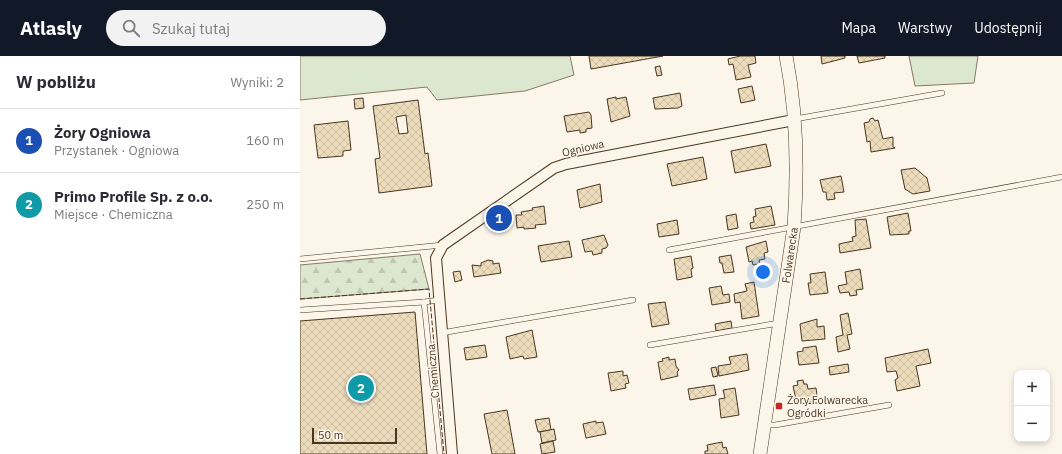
<!DOCTYPE html>
<html lang="pl">
<meta charset="utf-8">
<style>
:root{--surface:#fff;--page:#f2f2f3;--text:#2b2b33;--muted:#7c7c81;--line:#e1e1e2;--accent:#111827}
body{margin:0;font-family:"IBM Plex Sans",sans-serif;background:var(--page);color:var(--text)}
.controls{position:absolute;right:12px;bottom:12px;display:grid;overflow:hidden;border-radius:8px;box-shadow:0 2px 6px #0003}
.controls button{width:36px;height:36px;display:grid;place-items:center;padding:0;border:0;border-bottom:1px solid var(--line);background:var(--surface);color:var(--text);font:20px sans-serif}
.scale{position:absolute;left:12px;bottom:10px;width:85px;box-sizing:border-box;padding-left:4px;border:2px solid #4a3520;border-top:0;font-size:11px;line-height:14px;white-space:nowrap;color:#4a3520;-webkit-text-stroke:3px #fbf6e9;paint-order:stroke}
.you{position:absolute;left:463px;top:216px;width:14px;height:14px;margin:-10px;border:3px solid #fff;border-radius:50%;background:#1a73e8;box-shadow:0 0 0 6px #1a73e833}
.badge{display:grid;place-items:center;width:26px;height:26px;border-radius:50%;background:var(--accent);color:#fff;font-size:13px;font-weight:700}
.pin{position:absolute;translate:-50% -50%;border:2px solid #fff;box-shadow:0 1px 4px #0006}
.list{margin:0;padding:0;list-style:none}
h2{display:flex;justify-content:space-between;align-items:center;height:52px;margin:0;padding:0 16px;font-size:17px}
h2 small{font-size:13px;font-weight:400;color:var(--muted)}
.list li{display:grid;grid-template-columns:26px 1fr auto;gap:12px;align-items:center;box-sizing:border-box;height:64px;padding:0 16px;border-top:1px solid var(--line)}
.list b{display:block;font-size:15px;white-space:nowrap}
.list p{margin:0;font-size:13px;white-space:nowrap;color:var(--muted)}
.list em{font-size:13px;font-style:normal;color:var(--muted)}
.icon{flex:none;width:22px;height:22px;fill:none;stroke:currentColor;stroke-width:2;stroke-linecap:round;stroke-linejoin:round}
.map{position:relative;flex:none;width:762px;height:398px;overflow:hidden}
header{display:flex;align-items:center;gap:24px;box-sizing:border-box;height:56px;padding:0 20px;background:var(--accent);color:#fff}
header strong{font-size:19px}
nav{display:flex;gap:22px;margin-inline-start:auto;font-size:14px}
.search{width:280px;height:36px;background:var(--page);display:flex;align-items:center;gap:10px;box-sizing:border-box;padding:0 14px;border-radius:22px;color:var(--muted);font-size:15px}
main{display:flex}
aside{flex:1;background:var(--surface)}
.map>svg:first-child{display:block}
.green{fill:#dce7d0;stroke:#887966}
.forest{fill:url(#forest-firs);stroke:#887966}
.building{fill:url(#building-cross-hatch);stroke:#4a3520;fill-rule:evenodd}
.lines{fill:none;stroke-linecap:round;stroke-linejoin:round}
.service-casing{stroke:#4a3520;stroke-width:6}
.minor-casing{stroke:#4a3520;stroke-width:12}
.tertiary-casing{stroke:#4a3520;stroke-width:14}
.service{stroke:#fbf6e9;stroke-width:5}
.minor{stroke:#fbf6e9;stroke-width:10}
.tertiary{stroke:#fbf6e9;stroke-width:13}
.fence{stroke:#4a3520;stroke-width:1;stroke-dasharray:5 2;stroke-linecap:butt}
.poi-dot{fill:#c62828;stroke:#fbf6e9;stroke-width:1.5}
.labels{text-anchor:middle;dominant-baseline:central;stroke-width:3;stroke-linejoin:round;paint-order:stroke}
.street-label{font-size:11px;fill:#4a3520;stroke:#fbf6e9}
.poi-label{font-size:11px;fill:#4a3520;stroke:#fbf6e9;text-anchor:start}
</style>
<header>
<strong>Atlasly</strong>
<div class="search"><svg class="icon" aria-label="search" viewBox="0 0 24 24"><circle cx="10" cy="10" r="6"/><path d="M15 15l6 6"/></svg>Szukaj tutaj</div>
<nav><a>Mapa</a><a>Warstwy</a><a>Udostępnij</a></nav>
</header>
<main>
<aside>
<h2>W pobliżu<small>Wyniki: 2</small></h2>
<ul class="list">
<li><span class="badge" style="background:#1a4fb4">1</span><div><b>Żory Ogniowa</b><p>Przystanek · Ogniowa</p></div><em>160 m</em></li>
<li><span class="badge" style="background:#0f9aa8">2</span><div><b>Primo Profile Sp. z o.o.</b><p>Miejsce · Chemiczna</p></div><em>250 m</em></li>
</ul>
</aside>
<div class="map">
<svg width="762" height="398" viewBox="0 0 762 398">
<defs>
<pattern id="forest-firs" width="22" height="20" patternUnits="userSpaceOnUse"><rect width="22" height="20" fill="#dce7d0"/><path d="M5 1l3.5 6h-7zM16 11l3.5 6h-7z" fill="#bec7b2"/></pattern>
<pattern id="building-cross-hatch" width="8" height="8" patternUnits="userSpaceOnUse"><rect width="8" height="8" fill="#ecdcbc"/><path d="M0 0l8 8M0 8l8-8" fill="none" stroke="#ccbda1"/></pattern>
</defs>
<rect width="100%" height="100%" fill="#fbf6e9"/>
<!-- green -->
<g class="green">
<path d="M0 0H270L274 19 225 35 137 44 127 31 0 44Z"/>
<path d="M609 0H678L674 27 615 30Z"/>
</g>
<!-- forest -->
<path class="forest" d="M120 198 129 233 0 243V209Z"/>
<!-- building -->
<g class="building">
<path d="M289 0H363L291 13Z"/>
<path d="M440 0H455L456 7 448 9 451 21 436 24 433 8 429 9 428 3Z"/>
<path d="M521 0H545V2L522 8Z"/>
<path d="M557 0H585V2L559 7Z"/>
<path d="M360 10 362 19 357 20 355 11Z"/>
<path d="M452 30 455 44 441 47 438 33Z"/>
<path d="M380 37 382 50 378 52 355 53 353 42Z"/>
<path d="M316 41V43L326 41 330 60 311 66 307 43Z"/>
<path d="M63 42 64 52 55 53 54 43Z"/>
<path d="M118 44 125 98 128 97 132 130 79 137 75 103 80 102 73 50ZM106 59 108 77 99 78 96 61Z"/>
<path d="M289 56 291 59 292 72 286 73V76L280 77V74L267 76 264 60Z"/>
<path d="M573 62 575 65 578 64 583 83 593 81V91L595 92 571 96 570 85 567 86 564 67 569 66 570 63Z"/>
<path d="M48 65 51 94 43 95V100L18 102 14 69Z"/>
<path d="M466 88 471 110 435 117 431 95Z"/>
<path d="M403 101 407 123 372 130 367 108Z"/>
<path d="M615 112 627 122 630 135 613 138 605 133 601 114Z"/>
<path d="M541 120 544 136 534 137 535 143 527 144 526 136H523L520 124Z"/>
<path d="M300 128 302 146 280 152 277 134Z"/>
<path d="M244 150 246 168 235 169 236 172 224 173V171L217 172 216 159H222L221 156 233 154 232 152Z"/>
<path d="M471 150 475 169 451 173 450 167 454 166 453 161 456 160 455 153Z"/>
<path d="M608 157 611 175H609V178L590 179 587 161Z"/>
<path d="M436 158 438 172 428 174 426 160Z"/>
<path d="M566 163 571 192 540 197 539 188 553 185 552 181 556 180 555 164Z"/>
<path d="M377 164 379 178 359 181 357 168Z"/>
<path d="M304 179 308 189 306 192 302 193V197L293 199 292 195 285 196 282 184Z"/>
<path d="M269 185 272 201 241 206 238 190Z"/>
<path d="M466 185 468 196 464 197 465 203 459 204 460 208 453 209 452 205 449 206 446 191Z"/>
<path d="M431 199 434 216 424 217 422 207H420L419 201Z"/>
<path d="M391 200 393 212 391 213 392 221 377 224 374 203Z"/>
<path d="M188 204 193 205V208L199 207 201 217 174 221 172 209 181 210V207Z"/>
<path d="M560 213 563 233 556 234 557 239 550 240 549 236 540 237 538 230 547 228 545 216Z"/>
<path d="M160 215 162 224 155 226 153 216Z"/>
<path d="M525 216 528 237 510 239 508 227H511L510 218Z"/>
<path d="M454 226 459 260 442 263 440 246 435 247 434 238 447 235 445 228Z"/>
<path d="M421 230 423 239 429 238 430 246 412 249 409 232Z"/>
<path d="M365 246 369 268 352 271 348 248Z"/>
<path d="M115 256 127 398H0V265Z"/>
<path d="M548 257 552 278 547 279 550 293 538 296 536 281 543 279 540 259Z"/>
<path d="M517 263V271L524 270 525 283 502 285 500 268Z"/>
<path d="M431 265 432 272 416 275 415 268Z"/>
<path d="M232 274 237 301 224 303 223 300 210 303 206 281Z"/>
<path d="M185 289 187 301 166 304 164 292Z"/>
<path d="M516 290 519 307 499 309 497 296 503 295V292Z"/>
<path d="M628 293 631 307 616 310 620 330 597 335 595 324 598 322 596 315 587 316 585 302Z"/>
<path d="M447 298 449 314 419 320 418 310 431 308 429 301Z"/>
<path d="M369 301V304L375 303 376 310 379 314 377 316 378 320 361 324 358 306 363 305 362 303Z"/>
<path d="M548 308 549 316 530 319 529 311Z"/>
<path d="M416 311 418 320 413 321 411 312Z"/>
<path d="M323 315V320L327 319 329 327 325 328 326 332 311 335 308 317Z"/>
<path d="M503 324 504 328H507L508 333 516 332 518 347 497 348 493 330 498 329 497 325Z"/>
<path d="M414 329 416 339 390 344 388 333Z"/>
<path d="M435 332 439 359 421 362 419 343 425 342 423 334Z"/>
<path d="M207 354 215 398H192L184 358Z"/>
<path d="M249 362 251 374 238 376 235 364Z"/>
<path d="M296 365V367L303 366 306 378 286 382 283 368Z"/>
<path d="M254 373 256 384 242 387 240 376Z"/>
<path d="M253 385 255 396 242 398 240 388Z"/>
<path d="M422 386 423 392 426 391 428 398H405V395H408L407 389Z"/>
</g>
<g class="lines">
<defs>
<g id="service">
<path d="M495 63 642 37"/>
<path d="M369 194 762 121"/>
<path d="M0 203 143 189"/>
<path d="M124 246 139 244"/>
<path d="M0 254 124 246 140 398"/>
<path d="M141 277 333 244"/>
<path d="M350 289 479 267"/>
<path d="M465 369H475L589 349"/>
</g>
<path id="minor" d="M152 398 136 202 143 189 254 112 266 108 494 64"/>
<g id="tertiary">
<path id="s1" d="M460 398 494 171C498 114 497 56 486 0"/>
</g>
</defs>
<!-- service casing -->
<use href="#service" class="service-casing"/>
<!-- minor casing -->
<use href="#minor" class="minor-casing"/>
<!-- tertiary casing -->
<use href="#tertiary" class="tertiary-casing"/>
<!-- service -->
<use href="#service" class="service"/>
<!-- minor -->
<use href="#minor" class="minor"/>
<!-- tertiary -->
<use href="#tertiary" class="tertiary"/>
<!-- fence -->
<path class="fence" d="M0 243 129 233 144 398"/>
</g>
<!-- markers -->
<rect class="poi-dot" x="475" y="346" width="8" height="8" rx="2"/>
<g class="labels">
<!-- street labels -->
<g class="street-label">
<text transform="translate(283 92) rotate(-13)">Ogniowa</text>
<text stroke="none"><textPath href="#s1" startOffset="201">Folwarecka</textPath></text>
<text transform="translate(133 315) rotate(-95)">Chemiczna</text>
</g>
<!-- poi labels -->
<g class="poi-label">
<text x="487" y="344">Żory Folwarecka<tspan x="487" dy="13">Ogródki</tspan></text>
</g>
</g>
</svg>
<div class="controls">
<button>+</button>
<button>−</button>
</div>
<div class="scale">50 m</div>
<div class="you"></div>
<div class="pin badge" style="left:199px;top:162px;background:#1a4fb4">1</div>
<div class="pin badge" style="left:61px;top:332px;background:#0f9aa8">2</div>
</div>
</main>
